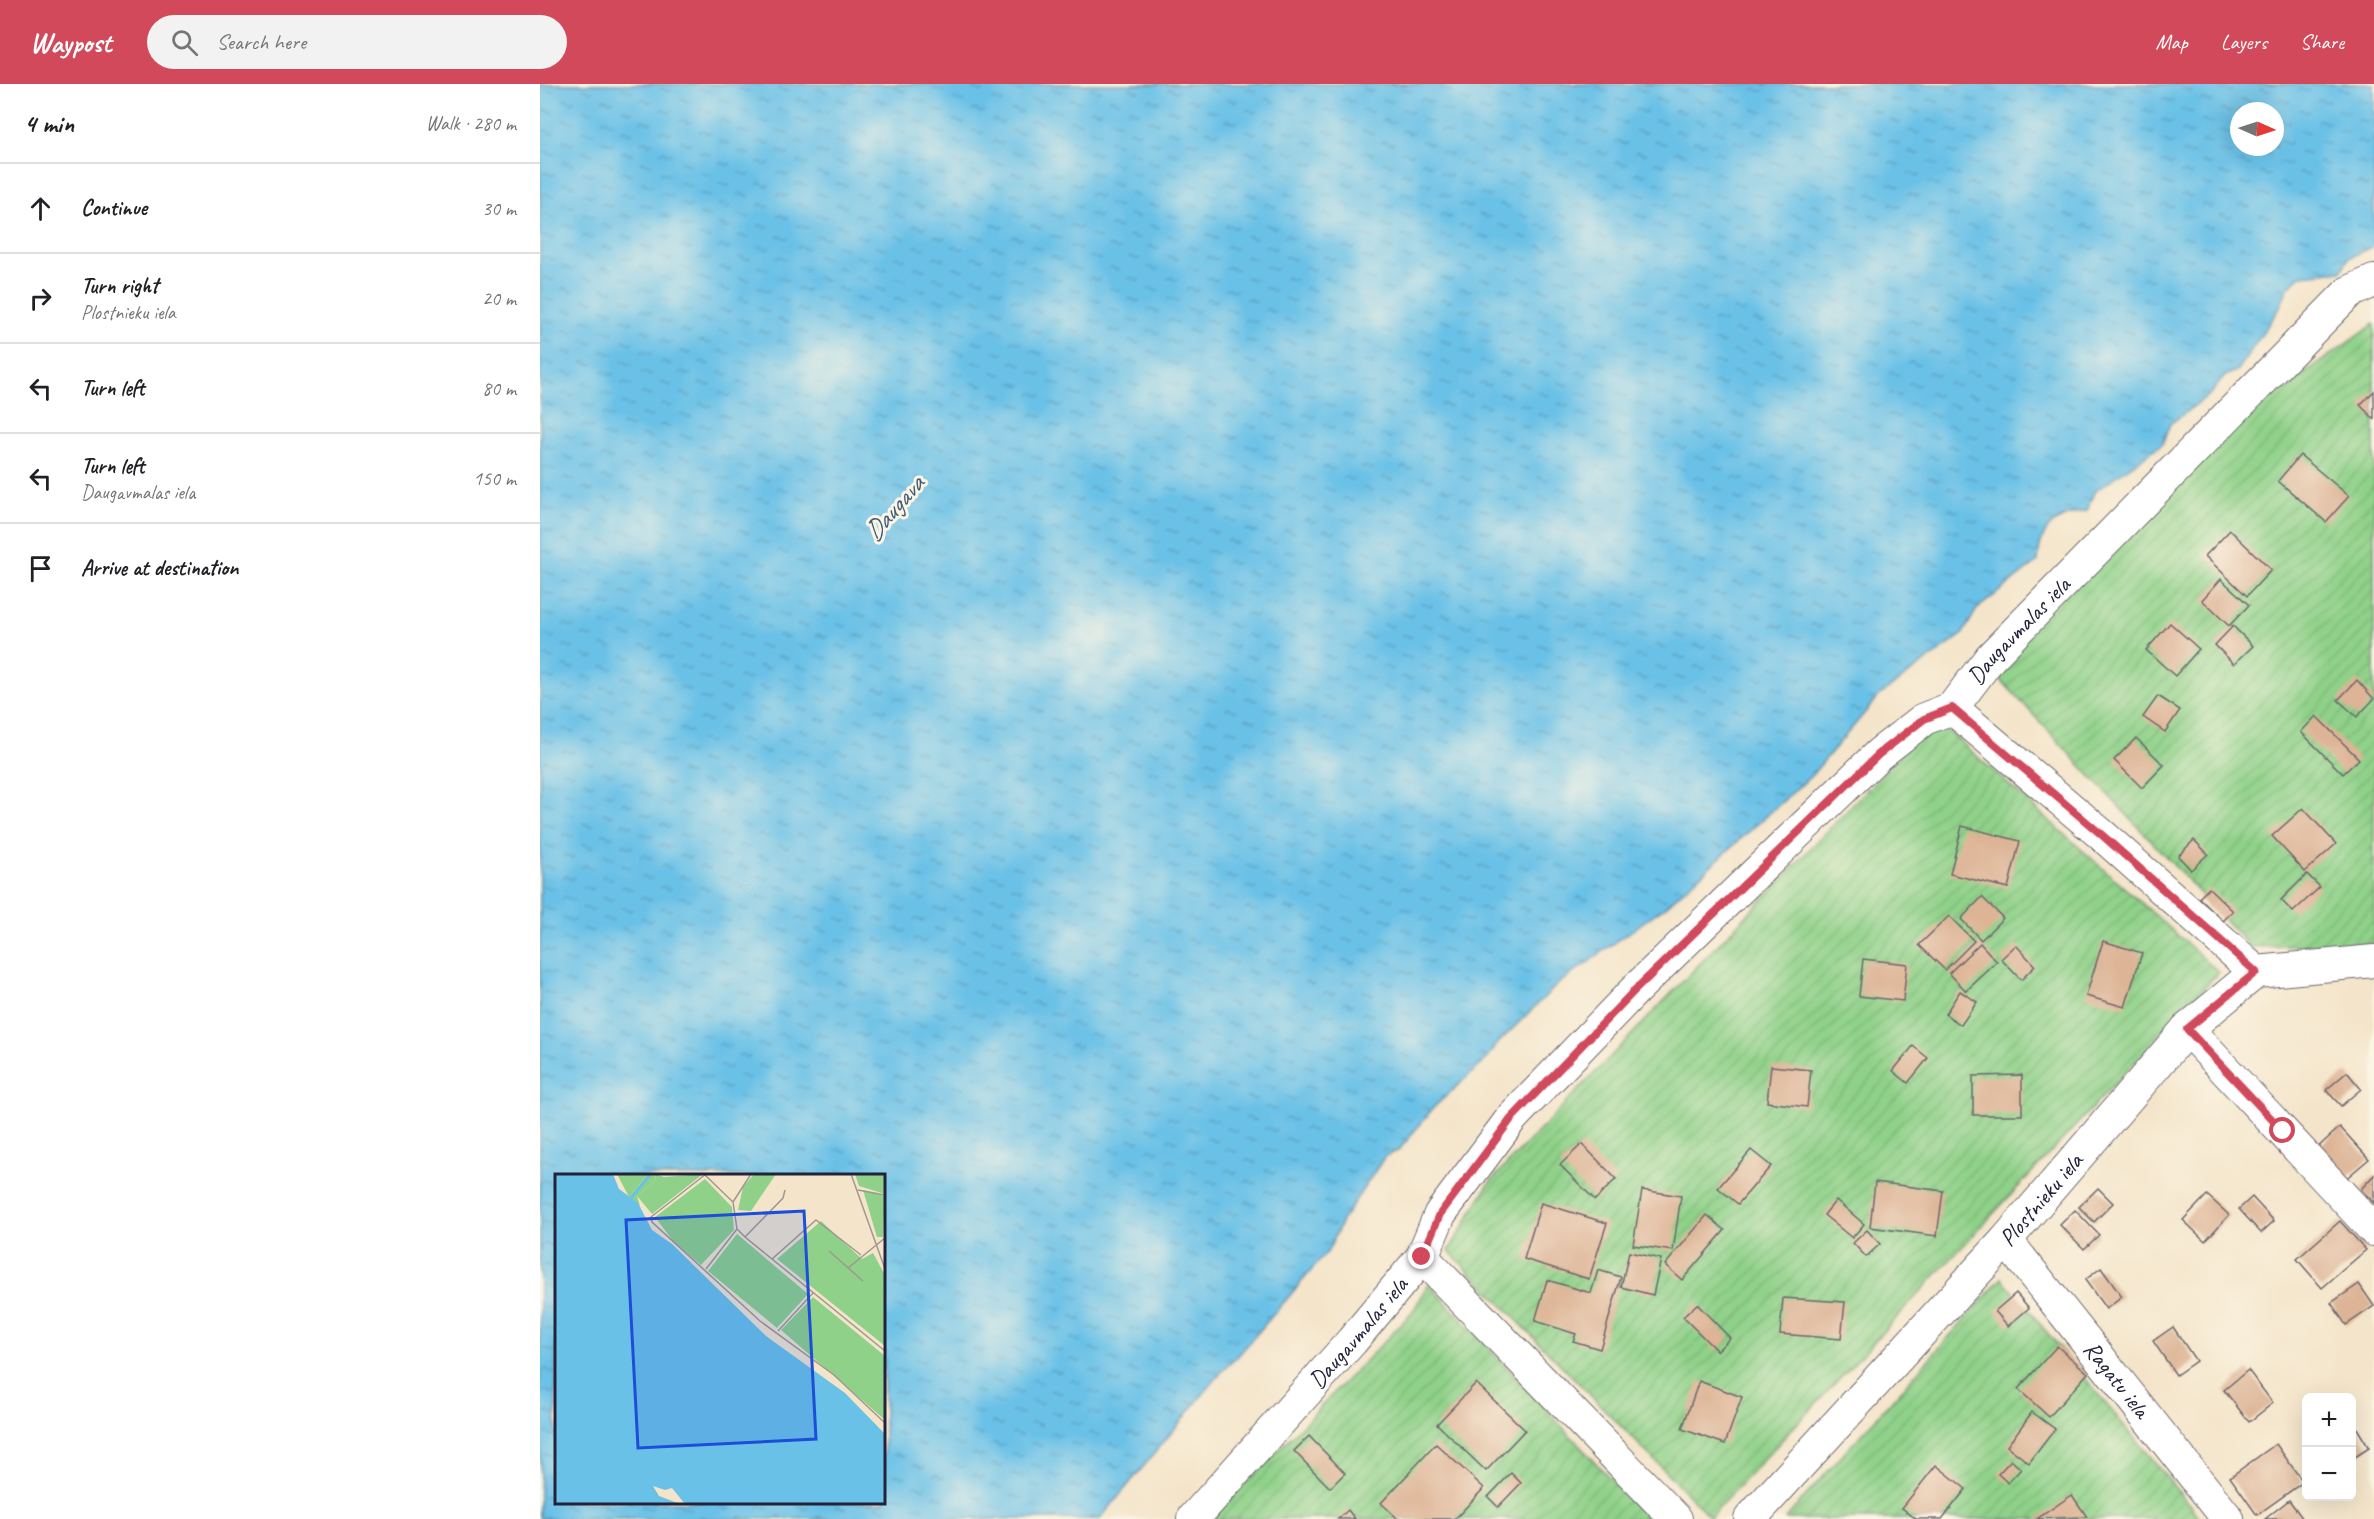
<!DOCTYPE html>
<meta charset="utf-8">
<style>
:root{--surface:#fff;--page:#f2f2f2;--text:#202124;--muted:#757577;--line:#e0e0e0;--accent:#d1495b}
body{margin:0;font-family:Caveat,sans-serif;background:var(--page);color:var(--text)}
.controls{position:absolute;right:18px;bottom:18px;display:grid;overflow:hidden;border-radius:9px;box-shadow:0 6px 24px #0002}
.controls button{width:54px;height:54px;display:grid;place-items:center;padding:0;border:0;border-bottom:2px solid var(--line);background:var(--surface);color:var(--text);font:30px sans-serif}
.compass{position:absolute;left:1690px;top:18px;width:54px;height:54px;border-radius:50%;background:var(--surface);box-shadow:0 6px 24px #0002;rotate:93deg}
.stop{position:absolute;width:18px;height:18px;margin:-14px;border:4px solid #d1495b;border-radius:50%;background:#fff}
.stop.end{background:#d1495b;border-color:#fff;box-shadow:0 2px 6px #0008}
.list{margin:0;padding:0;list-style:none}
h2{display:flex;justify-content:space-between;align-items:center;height:78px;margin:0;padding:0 24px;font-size:26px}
h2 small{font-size:20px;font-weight:400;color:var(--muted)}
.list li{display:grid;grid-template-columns:39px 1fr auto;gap:18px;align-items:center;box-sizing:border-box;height:90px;padding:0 24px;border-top:2px solid var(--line)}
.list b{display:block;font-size:22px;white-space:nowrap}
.list p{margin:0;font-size:20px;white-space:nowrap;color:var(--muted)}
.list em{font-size:20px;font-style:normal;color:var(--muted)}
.icon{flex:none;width:33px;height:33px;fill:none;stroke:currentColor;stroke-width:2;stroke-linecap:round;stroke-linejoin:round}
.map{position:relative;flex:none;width:1834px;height:1435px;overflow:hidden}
header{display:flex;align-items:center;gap:36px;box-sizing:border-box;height:84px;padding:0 30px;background:var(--accent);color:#fff}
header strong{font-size:28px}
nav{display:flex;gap:33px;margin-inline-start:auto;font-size:21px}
.search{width:420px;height:54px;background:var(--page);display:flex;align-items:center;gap:15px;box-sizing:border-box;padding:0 21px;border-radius:33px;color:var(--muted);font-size:22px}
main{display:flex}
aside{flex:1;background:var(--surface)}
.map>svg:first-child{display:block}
.garden{fill:url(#garden-furrows);stroke:#587a62;stroke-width:1.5}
.water{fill:url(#water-ripples);stroke:#467291;stroke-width:1.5;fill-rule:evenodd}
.building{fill:#ddb495}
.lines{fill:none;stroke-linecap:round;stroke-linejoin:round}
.street-casing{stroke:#6c666d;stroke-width:34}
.street{stroke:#fff;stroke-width:32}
.route{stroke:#d1495b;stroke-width:8}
.labels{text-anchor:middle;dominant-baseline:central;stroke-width:6;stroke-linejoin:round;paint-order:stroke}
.street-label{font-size:24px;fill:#22223b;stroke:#fcf5e5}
.water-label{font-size:26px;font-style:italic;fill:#3b5a77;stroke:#fcf5e5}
.inset-river{fill:none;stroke:#6ac1e7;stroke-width:3}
.inset-road{fill:none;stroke:#a09791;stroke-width:1.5}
.view{fill:#1d4ed8;fill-opacity:0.15;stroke:#1d4ed8;stroke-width:3}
.inset-edge{fill:none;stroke:#22223b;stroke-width:3}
</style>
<header>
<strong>Waypost</strong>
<div class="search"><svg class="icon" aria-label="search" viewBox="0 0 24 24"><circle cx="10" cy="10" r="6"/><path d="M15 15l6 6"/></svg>Search here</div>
<nav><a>Map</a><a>Layers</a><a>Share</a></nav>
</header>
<main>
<aside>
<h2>4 min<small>Walk · 280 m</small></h2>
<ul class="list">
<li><svg class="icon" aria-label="ahead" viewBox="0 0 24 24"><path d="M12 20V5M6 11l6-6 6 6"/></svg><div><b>Continue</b></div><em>30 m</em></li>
<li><svg class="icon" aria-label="right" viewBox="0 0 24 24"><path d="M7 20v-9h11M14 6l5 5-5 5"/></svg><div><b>Turn right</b><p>Plostnieku iela</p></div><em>20 m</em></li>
<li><svg class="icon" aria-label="left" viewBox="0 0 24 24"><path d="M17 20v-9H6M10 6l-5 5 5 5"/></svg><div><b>Turn left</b></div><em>80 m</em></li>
<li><svg class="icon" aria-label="left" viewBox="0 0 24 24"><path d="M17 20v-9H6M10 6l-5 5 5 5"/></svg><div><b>Turn left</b><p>Daugavmalas iela</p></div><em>150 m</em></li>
<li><svg class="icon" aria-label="arrive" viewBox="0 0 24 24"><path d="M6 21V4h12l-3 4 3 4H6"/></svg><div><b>Arrive at destination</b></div></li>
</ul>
</aside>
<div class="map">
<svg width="1834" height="1435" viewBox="0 0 1834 1435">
<defs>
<pattern id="garden-furrows" width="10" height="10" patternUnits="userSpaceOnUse" patternTransform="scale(1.5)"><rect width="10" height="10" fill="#8fd189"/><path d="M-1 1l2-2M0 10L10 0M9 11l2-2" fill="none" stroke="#7bb377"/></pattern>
<pattern id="water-ripples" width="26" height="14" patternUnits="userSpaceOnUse" patternTransform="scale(1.5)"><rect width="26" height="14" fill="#6ac1e7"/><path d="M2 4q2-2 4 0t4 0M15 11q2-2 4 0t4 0" fill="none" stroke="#579cbc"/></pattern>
</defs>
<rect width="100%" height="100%" fill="#fcf5e5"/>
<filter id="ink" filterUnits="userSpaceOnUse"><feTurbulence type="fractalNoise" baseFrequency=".0167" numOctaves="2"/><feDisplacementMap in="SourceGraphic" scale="12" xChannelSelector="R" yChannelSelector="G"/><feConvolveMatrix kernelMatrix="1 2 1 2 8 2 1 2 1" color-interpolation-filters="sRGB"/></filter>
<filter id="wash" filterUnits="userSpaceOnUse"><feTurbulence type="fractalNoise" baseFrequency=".008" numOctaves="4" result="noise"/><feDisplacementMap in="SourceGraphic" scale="24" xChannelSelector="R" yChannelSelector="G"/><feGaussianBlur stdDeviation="1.35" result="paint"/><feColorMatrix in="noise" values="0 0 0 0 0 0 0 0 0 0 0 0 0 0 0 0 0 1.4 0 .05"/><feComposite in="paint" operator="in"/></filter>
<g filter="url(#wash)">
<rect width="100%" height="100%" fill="#f4e5ca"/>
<!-- garden -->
<g class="garden">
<path d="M1834 240V860L1710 863 1447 581 1650 371Z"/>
<path d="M1395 635 1679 888 1170 1433 909 1167 949 1099Z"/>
<path d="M1462 1194 1661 1435H1245Z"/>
<path d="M889 1200 1108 1435H671L872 1229Z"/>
</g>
<!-- water -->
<path class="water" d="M0 0H1834V162L1809 174 1801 187 1762 191 1748 204 1740 223 1698 286 1685 292 1670 310 1630 340 1622 360 1554 408 1547 427C1515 433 1500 442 1498 477L1437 525 1422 551 1340 611 1271 692 1127 821 1018 900 956 961 948 974 894 1023 858 1067 845 1072 803 1135 788 1167 697 1273 684 1285 560 1435H0ZM1699 27H1735V63H1699ZM16 1092H344V1418H16Z"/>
<g id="blocks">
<!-- building -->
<g class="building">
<path d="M1834 307V335L1820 321Z"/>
<path d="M1760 371 1809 412 1786 438 1738 397Z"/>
<path d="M1690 446 1731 486 1707 512 1665 472Z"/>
<path d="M1681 495 1709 521 1689 542 1662 516Z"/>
<path d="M1630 539 1659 565 1635 592 1606 566Z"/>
<path d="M1693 542 1713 562 1694 580 1675 561Z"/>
<path d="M1817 596 1834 615 1817 633 1798 616Z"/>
<path d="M1618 612 1640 626 1625 648 1603 633Z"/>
<path d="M1776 632 1819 675 1803 690 1761 648Z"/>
<path d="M1596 654 1624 681 1602 704 1574 676Z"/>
<path d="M1763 724 1796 760 1765 788 1732 752Z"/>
<path d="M1422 742 1480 757 1468 804 1410 790Z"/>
<path d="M1654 756 1668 770 1651 786 1638 772Z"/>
<path d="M1767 790 1780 803 1753 828 1741 816Z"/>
<path d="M1669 804 1693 827 1683 837 1659 814Z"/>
<path d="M1442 813 1463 834 1441 856 1421 835Z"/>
<path d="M1409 832 1434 857 1405 886 1379 861Z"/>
<path d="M1563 857 1602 869 1585 923 1546 912Z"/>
<path d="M1440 859 1457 878 1426 907 1409 889Z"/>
<path d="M1476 861 1495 882 1481 896 1461 875Z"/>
<path d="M1323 875 1367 880 1363 917 1319 912Z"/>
<path d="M1420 907 1437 918 1421 941 1405 930Z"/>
<path d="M1373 962 1388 974 1368 999 1353 987Z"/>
<path d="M1231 982 1271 986 1267 1023 1227 1018Z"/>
<path d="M1807 988 1821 1005 1801 1022 1786 1006Z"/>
<path d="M1482 991V1031H1433V992Z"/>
<path d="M1800 1043 1829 1075 1803 1097 1776 1065Z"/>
<path d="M1042 1060 1076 1095 1055 1116 1020 1081Z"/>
<path d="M1211 1066 1231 1082 1198 1120 1178 1104Z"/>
<path d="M1834 1091V1119L1821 1105Z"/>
<path d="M1335 1098 1403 1107 1397 1152 1330 1143Z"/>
<path d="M1558 1104 1573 1119 1554 1138 1539 1123Z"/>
<path d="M1102 1106 1141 1112 1133 1167 1093 1161Z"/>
<path d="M1667 1111 1689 1131 1665 1157 1643 1136Z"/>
<path d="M1712 1113 1734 1137 1721 1149 1699 1125Z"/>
<path d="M1296 1116 1324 1140 1312 1154 1284 1131Z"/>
<path d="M1001 1119 1067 1139 1049 1195 984 1175Z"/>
<path d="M1535 1126 1559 1151 1544 1165 1520 1141Z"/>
<path d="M1167 1131 1185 1146 1142 1196 1125 1181Z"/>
<path d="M1800 1137 1826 1166 1782 1204 1757 1175Z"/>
<path d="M1327 1146 1340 1160 1326 1173 1313 1159Z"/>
<path d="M1089 1168 1121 1175 1113 1211 1081 1203Z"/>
<path d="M1561 1184 1582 1213 1566 1225 1545 1196Z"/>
<path d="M1058 1186 1081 1193 1060 1265 1033 1257 1036 1250 995 1237 1007 1196 1051 1209Z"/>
<path d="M1819 1200 1834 1222 1806 1241 1791 1219Z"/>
<path d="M1476 1209 1489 1224 1468 1242 1455 1227Z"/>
<path d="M1243 1214 1305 1218 1301 1255 1240 1250Z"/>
<path d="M1157 1220 1190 1254 1177 1267 1143 1233Z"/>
<path d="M1633 1243 1656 1277 1636 1291 1613 1257Z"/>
<path d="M1517 1262 1548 1289 1509 1333 1478 1305Z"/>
<path d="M1708 1286 1733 1319 1709 1338 1684 1306Z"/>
<path d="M1159 1297 1202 1313 1185 1360 1142 1345Z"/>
<path d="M936 1299 985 1346 946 1387 897 1340Z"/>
<path d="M1492 1328 1515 1345 1489 1379 1467 1362Z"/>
<path d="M1812 1336 1829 1364 1812 1375Z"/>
<path d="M769 1352 805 1389 790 1404 754 1367Z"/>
<path d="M896 1360 944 1404 915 1435H858L841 1419Z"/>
<path d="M1736 1360 1763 1398 1717 1431 1690 1393Z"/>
<path d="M1471 1376 1481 1385 1468 1399 1458 1390Z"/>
<path d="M1396 1381 1426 1405 1402 1435H1376L1362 1424Z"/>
<path d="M971 1389 981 1399 958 1423 948 1413Z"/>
<path d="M1532 1411 1547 1433 1497 1435Z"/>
<path d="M1749 1416 1763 1435H1725Z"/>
<path d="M808 1426 815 1435H798Z"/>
</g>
</g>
</g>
<g filter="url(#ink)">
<use href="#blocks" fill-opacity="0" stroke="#6c666d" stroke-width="1.5"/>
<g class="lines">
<defs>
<g id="street">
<path d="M1412 624 1562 751 1716 888"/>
<path d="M1647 945 1834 1146"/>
<path id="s1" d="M1466 1156 1688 1435"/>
<path d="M882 1173 1136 1435"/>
<path id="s2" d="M653 1435 812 1257 882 1173 900 1130 971 1035 1095 906 1339 670 1384 635 1412 624 1450 574 1809 208 1834 197"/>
<path id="s3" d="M1210 1435 1466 1156 1647 945 1716 888 1834 877"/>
</g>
</defs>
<!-- street casing -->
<use href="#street" class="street-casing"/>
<!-- street -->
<use href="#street" class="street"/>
</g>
</g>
<g class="lines" filter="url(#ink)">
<!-- route -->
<path class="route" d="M882 1173 900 1130 971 1035 1095 906 1339 670 1384 635 1412 624 1562 751 1716 888 1647 945 1743 1047"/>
</g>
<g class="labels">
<!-- street labels -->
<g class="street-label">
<text stroke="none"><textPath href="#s2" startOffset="1221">Daugavmalas iela</textPath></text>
<text stroke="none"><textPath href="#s3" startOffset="432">Plostnieku iela</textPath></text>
<text stroke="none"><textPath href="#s2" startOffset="249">Daugavmalas iela</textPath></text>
<text stroke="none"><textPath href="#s1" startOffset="178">Ragatu iela</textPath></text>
</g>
<!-- water labels -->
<g class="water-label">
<text transform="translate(354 424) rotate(-49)">Daugava</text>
</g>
</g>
<!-- overview -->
<g transform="translate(15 1090)">
<rect width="330" height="330" fill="#f4e5ca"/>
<path d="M93 0H101L100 7 82 22 85 32 65 15 74 23Z" fill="#8fd189"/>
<path d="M199 0H221L196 37 183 36 188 13Z" fill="#8fd189"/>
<path d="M62 0H93L74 23ZM101 0 109 3 148 0 97 40 82 22 100 7ZM300 0H330V20L304 12ZM150 5 177 33 179 56 146 91 118 67 100 43ZM308 16 330 22 328 63H322ZM266 47 307 85 318 79 330 101V172L222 85ZM182 60 253 120 222 154 153 97ZM258 123 330 182V246L226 156Z" fill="#8fd189"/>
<path d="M0 0H58L64 15 83 29 97 56 117 70 211 162 290 219 330 260V330H130L117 314 110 316 98 312 104 322 125 330H0Z" fill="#6ac1e7"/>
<path class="inset-river" d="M76 24 96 0"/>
<path class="inset-road" d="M151 0 96 43 97 48 205 147 279 201 330 249M296 0 330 95M150 1 178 28 182 55 190 63 330 177M303 16 330 21M178 28 196 0M190 63 228 24 230 16M274 77 308 107M217 85 261 46 306 81M293 94 330 64M151 95 182 55M223 157 258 119"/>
<path class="view" d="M249 37 261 265 83 274 71 46Z"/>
<rect width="330" height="330" class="inset-edge"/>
</g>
</svg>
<div class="controls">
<button>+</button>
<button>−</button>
</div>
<svg class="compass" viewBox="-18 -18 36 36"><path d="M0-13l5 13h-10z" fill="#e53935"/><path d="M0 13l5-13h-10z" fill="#757577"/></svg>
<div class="stop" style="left:1743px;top:1047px"></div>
<div class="stop end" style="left:882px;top:1173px"></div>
</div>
</main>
